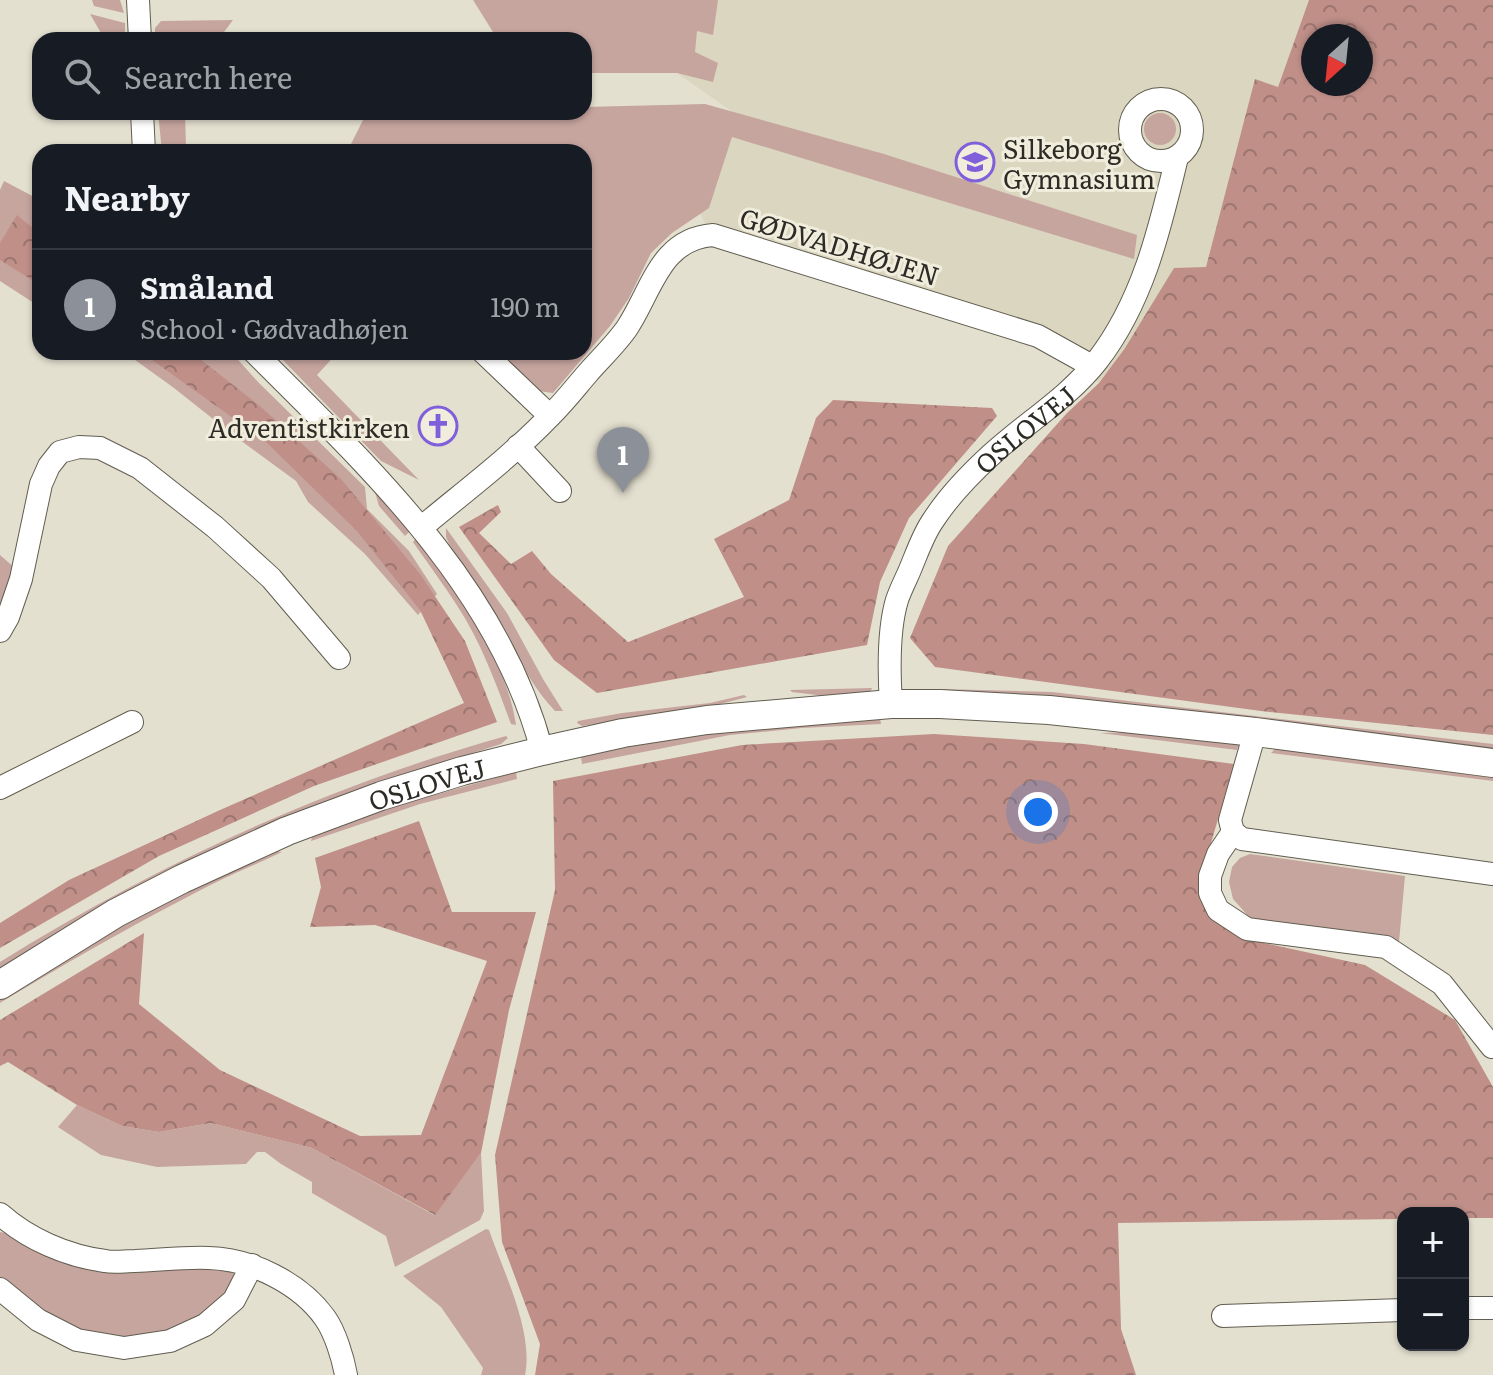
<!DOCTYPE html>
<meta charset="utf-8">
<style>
:root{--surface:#171b24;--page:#20242c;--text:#f1f3f6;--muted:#9ea1a6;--line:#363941;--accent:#8c9099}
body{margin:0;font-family:Literata,serif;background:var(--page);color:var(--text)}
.controls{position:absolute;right:24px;bottom:24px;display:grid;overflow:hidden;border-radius:16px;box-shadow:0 2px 6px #0004}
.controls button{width:72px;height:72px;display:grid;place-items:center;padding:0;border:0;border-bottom:2px solid var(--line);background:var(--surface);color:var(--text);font:40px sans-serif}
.compass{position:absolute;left:1301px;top:24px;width:72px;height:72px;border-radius:50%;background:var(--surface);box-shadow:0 2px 6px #0004;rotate:207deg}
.you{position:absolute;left:1038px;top:812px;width:28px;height:28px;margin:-20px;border:6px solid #fff;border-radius:50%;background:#1a73e8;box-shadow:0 0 0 12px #1a73e833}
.badge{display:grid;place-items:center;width:52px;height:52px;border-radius:50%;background:var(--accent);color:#fff;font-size:26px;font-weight:700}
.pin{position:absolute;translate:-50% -66px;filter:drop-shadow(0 2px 4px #0008)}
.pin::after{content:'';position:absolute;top:42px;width:28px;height:24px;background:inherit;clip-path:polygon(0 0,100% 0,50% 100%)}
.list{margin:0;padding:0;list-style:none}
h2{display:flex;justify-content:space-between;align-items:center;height:104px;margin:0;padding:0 32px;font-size:34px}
h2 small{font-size:26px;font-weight:400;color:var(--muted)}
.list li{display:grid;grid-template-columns:52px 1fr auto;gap:24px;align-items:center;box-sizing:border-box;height:112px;padding:0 32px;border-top:2px solid var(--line)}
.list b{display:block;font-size:30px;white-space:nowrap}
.list p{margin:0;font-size:26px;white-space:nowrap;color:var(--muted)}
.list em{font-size:26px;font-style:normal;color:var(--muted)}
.icon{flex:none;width:44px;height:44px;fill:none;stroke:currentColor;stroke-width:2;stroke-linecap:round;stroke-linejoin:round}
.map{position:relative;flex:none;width:1493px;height:1375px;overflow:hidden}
.search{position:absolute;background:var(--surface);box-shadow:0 2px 6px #0004;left:32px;top:32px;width:560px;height:88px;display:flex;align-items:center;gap:20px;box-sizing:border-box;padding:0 28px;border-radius:24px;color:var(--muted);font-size:30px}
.panel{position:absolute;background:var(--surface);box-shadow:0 2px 6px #0004;left:32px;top:144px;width:560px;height:216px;border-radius:24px}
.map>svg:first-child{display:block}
.built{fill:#dbd6bf}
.grass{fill:#c6a59f}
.forest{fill:url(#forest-crowns);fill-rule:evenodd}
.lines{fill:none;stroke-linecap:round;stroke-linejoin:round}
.minor-casing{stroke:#615d50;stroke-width:24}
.tertiary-casing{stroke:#615d50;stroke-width:30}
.minor{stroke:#fff;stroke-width:22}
.tertiary{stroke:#fff;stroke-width:28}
.labels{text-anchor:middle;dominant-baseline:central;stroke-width:6;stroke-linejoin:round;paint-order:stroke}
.poi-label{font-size:26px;fill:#2c2b25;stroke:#f1eddd;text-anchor:start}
.street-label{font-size:26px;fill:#2c2b25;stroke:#f1eddd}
</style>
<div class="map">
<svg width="1493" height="1375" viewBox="0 0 1493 1375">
<defs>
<pattern id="forest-crowns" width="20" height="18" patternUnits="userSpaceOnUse" patternTransform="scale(2)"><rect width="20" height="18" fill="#bf8f88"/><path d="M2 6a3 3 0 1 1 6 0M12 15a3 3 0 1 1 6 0" fill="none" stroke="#9b756f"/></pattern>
</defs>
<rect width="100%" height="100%" fill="#e4e0d0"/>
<!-- built -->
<path class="built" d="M679 0H1309L1278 87 1255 80 1206 267 1125 348 1099 383 1028 340 715 245 699 211 734 113 677 73Z"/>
<!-- grass -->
<g class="grass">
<path d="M92 0H120L124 13 94 6Z"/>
<path d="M473 0H718L713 35 697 31 695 52 718 63 713 82 677 73H584V40H498Z"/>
<path d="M90 14 125 23V40H105Z"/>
<path d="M233 20 218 40H155V28L161 21Z"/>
<path d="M705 104 884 154 1137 235 1134 259 732 137 709 208 672 233 651 253 629 298 610 326 553 393 538 391 496 352H584V152H347L367 112H584V107Z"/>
<path d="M158 112H185L186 148 188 152H162Z"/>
<circle cx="1160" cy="129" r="16"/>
<path d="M4 181 40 200V307L0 281V190Z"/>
<path d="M124 352H231L258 382 365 487 367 509 409 551 437 594 418 615 365 554 308 502 296 481 232 434 174 388Z"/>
<path d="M275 352H338L317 375 419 480 381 461Z"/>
<path d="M375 492 410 531 405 536 379 506Z"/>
<path d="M446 528 507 613 543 679 563 711H555C528 683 512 645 493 611 479 588 463 566 449 544L446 537Z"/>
<path d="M417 537 428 549C463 604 506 659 516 725L511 724C498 689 485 653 466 620 450 593 431 568 413 542Z"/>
<path d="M0 555 15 568 0 612Z"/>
<path d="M872 688 871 691 866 694 825 696 792 692 790 690Z"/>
<path d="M942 689 1052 692 1493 744V751L941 691Z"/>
<path d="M744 695 747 697 705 708 582 726 577 723 578 721 622 713 710 703Z"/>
<path d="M880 718 881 724 802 728 730 735 582 764 581 757 685 735Z"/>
<path d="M1146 732 1239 744 1237 750 1100 733Z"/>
<path d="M506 736 508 738 501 744 445 762 0 971V962C157 864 327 786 506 736Z"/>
<path d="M1275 749 1493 775V781L1271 753Z"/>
<path d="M516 772 517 779 420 804 311 841 313 833 353 818Z"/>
<path d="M274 851 282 852C253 866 222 878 193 894 127 928 63 965 0 1003V995L115 925Z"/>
<path d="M1250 854 1405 876 1399 942 1250 918 1233 899 1229 882 1232 867 1240 858Z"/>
<path d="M77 1105 122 1126 159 1132 211 1123 312 1148 434 1215 481 1153 484 1211 480 1220 395 1267 386 1236 312 1193V1182L281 1164 265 1152H257L246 1164 157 1167 101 1155 58 1127Z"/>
<path d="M486 1229 489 1230C503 1271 534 1332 525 1375H481L483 1368 441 1307 403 1276Z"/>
<path d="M0 1232 11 1234 28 1245 224 1266 238 1270 226 1297 197 1321 168 1335 100 1341 54 1321 0 1279Z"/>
</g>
<!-- forest -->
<g class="forest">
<path d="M1309 0H1493V735L1261 711 935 667 910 638 948 546 1067 413 1099 383 1125 348 1174 268 1206 267 1255 79 1278 87ZM1313 36H1361V84H1313Z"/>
<path d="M17 215 40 234V285L0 260V243Z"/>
<path d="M141 352H191L261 407 341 479 420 574 465 641 497 722 314 786 159 856 0 948V923L69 880 220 810 464 703 420 610 357 531 265 441Z"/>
<path d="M833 400 992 408 997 416 909 518 880 582 867 645 597 693 554 660 459 527 498 505 501 512 479 533 511 564 532 551 551 574 628 642 744 597 714 539 789 500 816 418Z"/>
<path d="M934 734 1084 744 1234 764 1200 881 1241 938 1365 965 1455 1020 1493 1087V1218H1463V1213H1403V1219L1118 1223 1121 1329 1136 1375H535L540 1344 502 1242 495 1155 555 890 553 781 742 745Z"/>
<path d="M419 821 452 912H536L509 1010 481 1153 435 1215 312 1148 211 1123 159 1132 122 1126 77 1105 8 1062 0 1066V1020L144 933 139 1004 220 1070 360 1136 421 1135 487 961 375 925 310 927 321 887 315 858Z"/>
</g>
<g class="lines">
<defs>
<g id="minor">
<path d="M138 0 140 40"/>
<circle cx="1161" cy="130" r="31"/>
<path d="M142 112 144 152"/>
<path d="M254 352C369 467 499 587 542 751"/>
<path d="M483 352 550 416"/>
<path d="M518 446 560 491"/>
<path d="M422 527C465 491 512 456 551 415 564 402 575 388 587 374 600 359 616 344 627 328 652 290 660 239 713 235L1038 336 1092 366"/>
<path d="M0 631 8 617 21 579 41 484 49 466 60 452 79 447 100 448 140 468 215 527 271 578 339 658"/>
<path id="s1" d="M891 704C889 673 888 630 897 600 900 591 905 581 909 572 916 556 922 537 932 522 948 497 970 474 992 454 1027 422 1068 398 1097 361 1143 302 1160 228 1177 157"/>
<path d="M1255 732 1230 820 1233 832 1242 839 1493 874"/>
<path d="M0 788 132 722"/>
<path d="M1233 832 1218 854 1210 876V893L1218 910 1247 929 1386 947 1442 984 1492 1047"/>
<path d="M0 1214C28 1239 67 1256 105 1261 114 1263 125 1261 135 1261 160 1260 184 1257 209 1258 251 1259 300 1283 325 1318 335 1332 343 1358 346 1375"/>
<path d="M0 1289 38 1320 77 1340 124 1348 170 1341 205 1325 234 1300 252 1265"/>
<path d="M1463 1308H1493"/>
<path d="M1223 1316 1403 1310"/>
</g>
<g id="tertiary">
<path id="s2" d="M0 985 116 913 182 879 287 831 381 796 462 771 542 751 623 733 707 720 891 704H940L1049 710 1255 732 1493 763"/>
</g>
</defs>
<!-- minor casing -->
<use href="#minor" class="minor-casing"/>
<!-- tertiary casing -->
<use href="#tertiary" class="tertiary-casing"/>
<!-- minor -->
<use href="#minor" class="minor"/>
<!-- tertiary -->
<use href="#tertiary" class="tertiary"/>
</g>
<!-- icons -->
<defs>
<symbol id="school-ring" viewBox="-11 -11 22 22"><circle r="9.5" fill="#f1eddd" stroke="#805fda" stroke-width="1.5"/><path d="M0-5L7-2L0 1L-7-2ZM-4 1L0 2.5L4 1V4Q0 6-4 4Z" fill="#805fda"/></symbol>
<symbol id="church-ring" viewBox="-11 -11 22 22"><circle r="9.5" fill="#f1eddd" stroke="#805fda" stroke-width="1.5"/><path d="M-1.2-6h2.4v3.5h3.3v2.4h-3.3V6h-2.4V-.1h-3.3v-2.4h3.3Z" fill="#805fda"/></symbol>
</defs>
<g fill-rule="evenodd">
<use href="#school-ring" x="953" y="140" width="44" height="44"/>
<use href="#church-ring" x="416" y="404" width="44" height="44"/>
</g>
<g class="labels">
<!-- poi labels -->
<g class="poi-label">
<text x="1003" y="147">Silkeborg<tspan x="1003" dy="30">Gymnasium</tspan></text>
<text x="410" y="426" text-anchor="end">Adventistkirken</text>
</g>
<!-- street labels -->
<g class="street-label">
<text transform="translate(840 245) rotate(17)">GØDVADHØJEN</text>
<text stroke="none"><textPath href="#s1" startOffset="322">OSLOVEJ</textPath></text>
<text stroke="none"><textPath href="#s2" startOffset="474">OSLOVEJ</textPath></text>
</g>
</g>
</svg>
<div class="controls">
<button>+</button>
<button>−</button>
</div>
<svg class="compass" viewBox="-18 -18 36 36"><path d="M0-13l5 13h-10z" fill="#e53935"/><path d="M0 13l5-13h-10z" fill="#9ea1a6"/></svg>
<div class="you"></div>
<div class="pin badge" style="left:623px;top:493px">1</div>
<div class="search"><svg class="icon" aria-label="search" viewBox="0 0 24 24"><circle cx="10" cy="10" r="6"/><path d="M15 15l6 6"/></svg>Search here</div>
<section class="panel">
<h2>Nearby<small></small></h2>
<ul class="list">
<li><span class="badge">1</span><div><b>Småland</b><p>School · Gødvadhøjen</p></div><em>190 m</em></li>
</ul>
</section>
</div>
